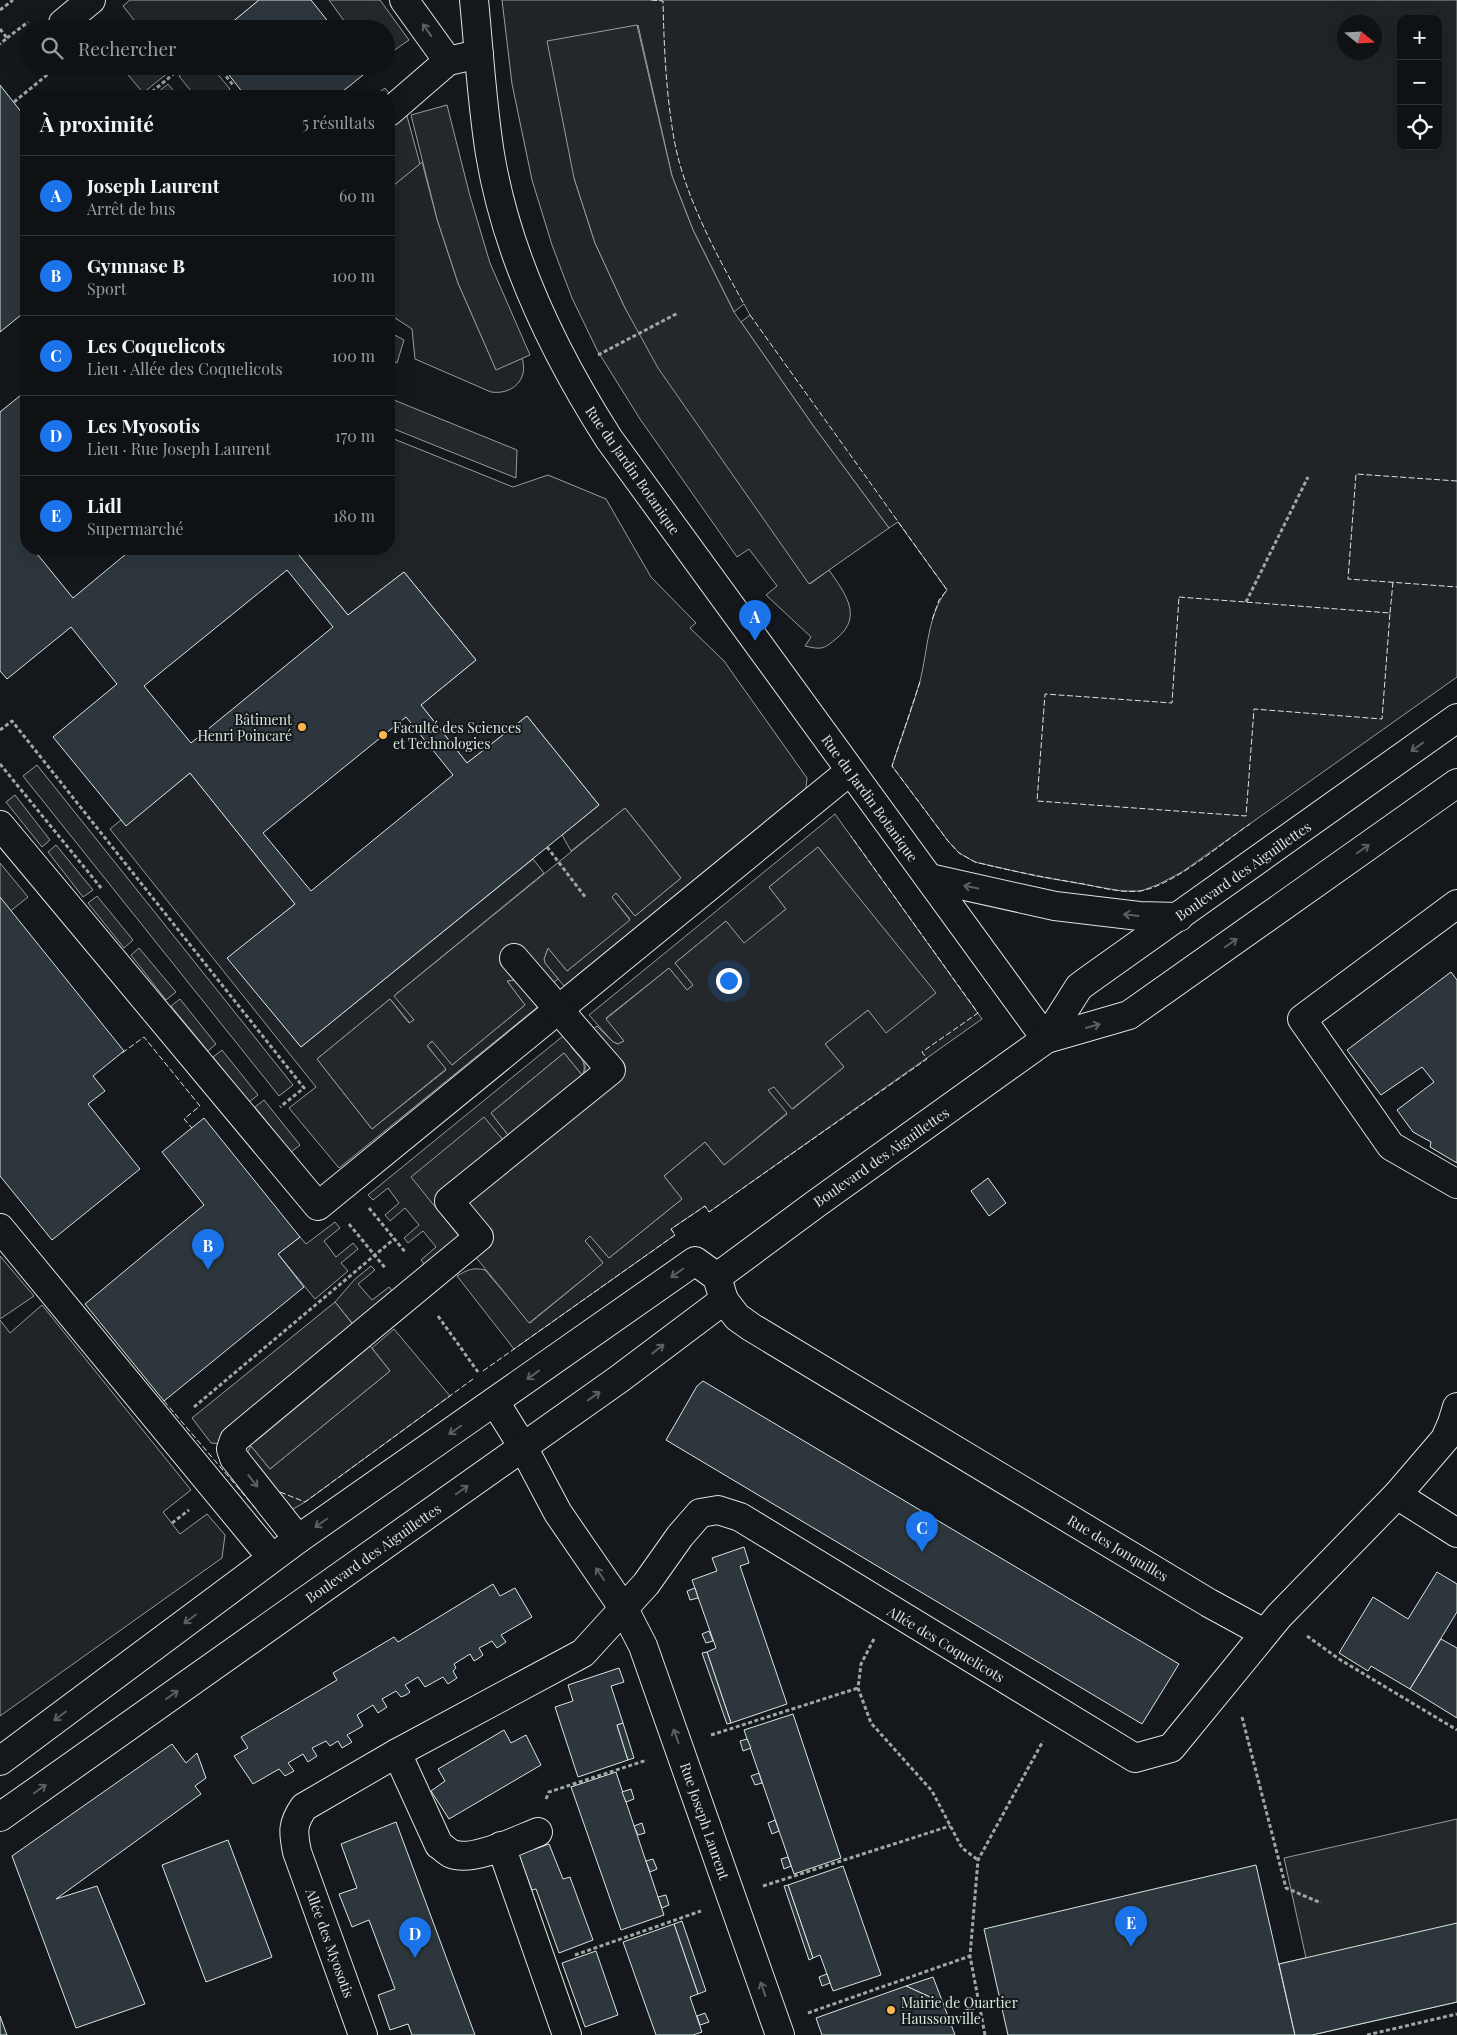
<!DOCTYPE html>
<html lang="fr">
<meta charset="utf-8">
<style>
:root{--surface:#0f1215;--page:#1d2022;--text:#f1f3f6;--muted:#9b9ea0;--line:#2f3234;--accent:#1a73e8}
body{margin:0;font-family:"Playfair Display",serif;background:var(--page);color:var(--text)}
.controls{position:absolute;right:15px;top:15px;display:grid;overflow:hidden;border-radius:10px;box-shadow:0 5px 20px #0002}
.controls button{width:45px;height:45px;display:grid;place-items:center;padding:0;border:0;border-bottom:1px solid var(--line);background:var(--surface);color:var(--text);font:25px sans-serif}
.compass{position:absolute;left:1337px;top:15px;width:45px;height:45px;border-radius:50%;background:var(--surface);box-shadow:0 5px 20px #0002;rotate:108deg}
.you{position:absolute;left:728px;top:980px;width:18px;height:18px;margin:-12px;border:4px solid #fff;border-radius:50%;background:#1a73e8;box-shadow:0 0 0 8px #1a73e833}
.badge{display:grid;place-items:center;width:32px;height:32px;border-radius:50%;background:var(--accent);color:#fff;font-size:16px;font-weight:700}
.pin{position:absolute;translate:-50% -41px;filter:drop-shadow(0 1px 2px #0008)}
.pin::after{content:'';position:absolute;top:26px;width:18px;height:15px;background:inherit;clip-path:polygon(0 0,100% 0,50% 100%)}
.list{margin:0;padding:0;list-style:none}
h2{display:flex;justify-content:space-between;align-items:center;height:65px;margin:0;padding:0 20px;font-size:21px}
h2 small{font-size:16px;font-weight:400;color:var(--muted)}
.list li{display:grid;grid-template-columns:32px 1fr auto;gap:15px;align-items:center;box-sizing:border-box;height:80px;padding:0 20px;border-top:1px solid var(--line)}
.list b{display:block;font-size:19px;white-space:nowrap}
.list p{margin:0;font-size:16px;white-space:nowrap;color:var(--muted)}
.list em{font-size:16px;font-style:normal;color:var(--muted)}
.icon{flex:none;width:28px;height:28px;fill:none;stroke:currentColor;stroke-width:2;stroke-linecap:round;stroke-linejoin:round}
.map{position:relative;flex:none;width:1457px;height:2035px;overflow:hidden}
.search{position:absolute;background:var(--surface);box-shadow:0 5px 20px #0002;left:20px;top:20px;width:375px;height:55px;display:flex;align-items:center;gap:12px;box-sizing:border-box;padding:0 18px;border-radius:28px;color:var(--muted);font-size:19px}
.panel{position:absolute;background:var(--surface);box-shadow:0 5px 20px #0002;left:20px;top:90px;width:375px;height:465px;border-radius:20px}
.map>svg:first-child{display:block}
.green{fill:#202428;stroke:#939e99;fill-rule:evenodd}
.parking{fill:#24282b;stroke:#939e99}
.building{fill:#2c363c;stroke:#d8e6dc;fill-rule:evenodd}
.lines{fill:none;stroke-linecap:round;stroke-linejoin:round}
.minor-casing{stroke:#d8e6dc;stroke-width:30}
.major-casing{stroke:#d8e6dc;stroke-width:30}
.path{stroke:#9da8a2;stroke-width:3;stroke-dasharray:4 2.5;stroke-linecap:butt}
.minor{stroke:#14181c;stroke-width:28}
.major{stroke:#14181c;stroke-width:28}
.fence{stroke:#d8e6dc;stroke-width:1;stroke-dasharray:6 2.5;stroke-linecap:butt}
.oneway{stroke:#59605f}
.poi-dot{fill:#ffb74d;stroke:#14181c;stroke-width:2}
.labels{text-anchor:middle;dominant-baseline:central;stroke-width:4;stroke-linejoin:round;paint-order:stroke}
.street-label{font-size:14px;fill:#d8e6dc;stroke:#14181c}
.poi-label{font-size:14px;fill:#d8e6dc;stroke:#14181c;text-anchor:start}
</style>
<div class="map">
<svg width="1457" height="2035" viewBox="0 0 1457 2035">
<rect width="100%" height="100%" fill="#14181c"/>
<!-- green -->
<g class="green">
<path d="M130 0H259L224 29H141L123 6Z"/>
<path d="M502 0H1457V677L1182 872 1159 884 1141 891H1122L1036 876 975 862 959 853 948 841 892 766C901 738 912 710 920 681 928 650 927 616 947 590L898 522 889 528 812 424 741 322 750 315 744 304 734 312 693 230 672 176 638 25 574 178 595 243 625 308 810 584 829 570C844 592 864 616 837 638 824 649 822 650 805 646L811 637 766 595 777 586 749 549 737 557 640 419 597 350 572 298 552 245 532 180 512 84ZM1401 19H1438V146H1401ZM1344 22H1374V52H1344Z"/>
<path d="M192 66H211L230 89 220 96H195L179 76Z"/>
<path d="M422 162 437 219 458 283 496 369 522 358C529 380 512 395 491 392L415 359 412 329 389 314V189Z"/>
<path d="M389 437 513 487 548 475 606 499 651 577 696 623 690 628 724 661 807 778 806 788 564 986 545 963 544 959 548 948 567 971 630 919 612 897 616 893 635 916 681 878 625 808 571 851 562 835 599 805 527 716 467 763 421 705 476 660 404 572 348 615 294 549H389Z"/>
<path d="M37 765 293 1085 279 1096 23 776Z"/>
<path d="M190 773 295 904 228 958 301 1047 533 859 544 873 395 995 414 1020 410 1023 390 999 317 1059 372 1129 446 1070 427 1045 433 1041 452 1065 525 1005 507 981 516 980 540 1005 339 1168 289 1108 316 1087 110 829 121 820 126 825Z"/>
<path d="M835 814 982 1019 709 1212 705 1206 671 1229 675 1235 514 1349 457 1276C467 1270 473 1267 485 1270L530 1323 603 1263 584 1240 590 1235 609 1258 682 1199 664 1176 705 1142 724 1165 787 1114 768 1090 774 1086 793 1109 844 1067 825 1044 868 1010 886 1032 935 993 818 847 769 887 786 909 744 944 726 921 675 963 693 985 687 990 669 968 606 1018 624 1041 618 1044 613 1042 589 1015Z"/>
<path d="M563 1036C571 1046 591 1062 582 1075L564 1053 491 1113 508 1135 503 1140 484 1118 412 1177 459 1235 458 1239 425 1265 421 1260 436 1247 423 1231 408 1243 404 1238 419 1225 405 1208 390 1221 385 1215 399 1203 388 1188 373 1200 368 1195Z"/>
<path d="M335 1222 340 1228 324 1241 336 1257 353 1243 358 1249 341 1263 348 1271 315 1299 278 1254 300 1237 306 1244Z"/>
<path d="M0 1256 34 1296 0 1319Z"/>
<path d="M371 1266 375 1270 358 1284 372 1300 389 1287 393 1292 353 1324 335 1302 355 1279Z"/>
<path d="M42 1305 191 1490 163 1512 180 1534 207 1514 225 1535 222 1558 0 1716V1320L10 1333Z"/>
<path d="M394 1329 450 1396 305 1502 290 1511 247 1453 251 1446 270 1469 390 1371 372 1348Z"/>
</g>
<!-- parking -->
<g class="parking">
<path d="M329 0H380L409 40 386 56V29H350Z"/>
<path d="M637 25 672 176 693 230 734 312 812 424 889 528 809 584 658 368 625 308 595 243 574 178 547 41Z"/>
<path d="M121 66H172L174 68 143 93Z"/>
<path d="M168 84 178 96H153Z"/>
<path d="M385 88 407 116 420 164 389 189V96H374Z"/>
<path d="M447 105 470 196 490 263 530 355 496 370 458 283 437 219 411 115Z"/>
<path d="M389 332 404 340 397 363 389 359Z"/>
<path d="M389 398 517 450 516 478 389 427Z"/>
<path d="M15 795 50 840 42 847 6 802Z"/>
<path d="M625 808 681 878 635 916 616 893 612 897 630 920 567 971 548 948 544 959 545 963 558 979 533 999 516 980 507 981 525 1005 452 1065 432 1041 427 1046 446 1069 372 1129 317 1059 390 999 409 1023 414 1020 394 996Z"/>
<path d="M56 845 93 890 83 897 48 852Z"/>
<path d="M818 847 936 993 886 1033 868 1010 825 1044 844 1067 792 1109 774 1087 768 1090 787 1113 724 1165 705 1142 664 1176 682 1199 609 1258 590 1236 585 1241 603 1263 529 1323 411 1177 484 1117 503 1140 508 1135 491 1113 564 1053 582 1075 585 1071V1063L571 1047 597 1026 613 1042 618 1044 624 1041 606 1019 669 968 687 990 693 985 675 963 726 921 744 943 786 909 769 887Z"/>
<path d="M0 863 28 897 8 913 0 903Z"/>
<path d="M97 896 133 940 124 948 88 903Z"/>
<path d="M139 948 176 992 166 1000 131 955Z"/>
<path d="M180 999 216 1044 208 1051 171 1006Z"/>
<path d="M222 1050 258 1095 249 1102 213 1057Z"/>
<path d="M264 1100 300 1145 291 1152 255 1107Z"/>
<path d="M335 1302 390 1371 270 1469 251 1446 211 1443 192 1418Z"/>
<path d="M1457 1819V2002L1312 2035H1295L1279 1964 1306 1958 1284 1858Z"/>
</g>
<!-- building -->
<g class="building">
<path d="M259 0H311L334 29H224Z"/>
<path d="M222 66H364L368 71 337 96H239L243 93Z"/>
<path d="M0 85 26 118V311L0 332Z"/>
<path d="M26 391V549H33L73 598 132 549H294L348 615 404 572 476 660 421 705 467 763 527 716 599 805 301 1047 227 958 295 904 190 773 126 826 53 737 117 684 71 627 7 679 0 671V412ZM287 570 333 627 191 743 144 686ZM406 717 453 775 311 891 263 833Z"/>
<path d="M0 897 124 1051 93 1076 105 1091 88 1104 140 1169 52 1240 0 1176Z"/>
<path d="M1451 972 1457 980V1163L1430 1147 1431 1142 1413 1132 1397 1110 1434 1082 1422 1067 1381 1095 1347 1050Z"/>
<path d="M204 1118 300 1237 278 1254 304 1287 164 1401 85 1304 204 1205 162 1152Z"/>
<path d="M988 1178 1006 1203 989 1216 971 1191Z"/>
<path d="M703 1381 1179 1664 1142 1724 666 1440 697 1386Z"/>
<path d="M744 1547 749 1563 740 1566 787 1704 731 1723 707 1652 716 1648 692 1580 717 1571 712 1558Z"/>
<path d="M1437 1572 1457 1584V1612L1410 1689 1371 1666 1368 1671 1339 1653 1373 1597 1408 1619Z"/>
<path d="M493 1584 500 1596 515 1588 532 1617 501 1635 506 1642 497 1648 492 1641 479 1648 483 1655 479 1658 474 1661 470 1654 454 1664 456 1668 453 1671 457 1678 448 1684 443 1677 425 1687 418 1677 405 1685 410 1692 406 1695 401 1697 396 1691 382 1699 387 1707 378 1713 373 1705 357 1715 363 1726 347 1735 352 1742 342 1748 338 1741 330 1746 326 1741 312 1748 317 1756 308 1762 303 1754 288 1763 294 1771 285 1776 279 1769 253 1784 234 1756 248 1748 241 1737 337 1680 333 1673 394 1637 398 1642Z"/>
<path d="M695 1588 698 1598 690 1600 687 1591Z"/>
<path d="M709 1631 713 1641 706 1643 702 1634Z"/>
<path d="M1441 1639 1457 1648V1718L1410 1689Z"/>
<path d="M707 1652 731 1723 727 1724 702 1653Z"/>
<path d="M619 1668 624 1682 611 1686 623 1723 617 1725 628 1760 578 1777 555 1707 573 1701 568 1685Z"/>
<path d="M793 1714 841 1858 794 1874 744 1730Z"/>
<path d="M623 1723 634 1758 628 1760 617 1725Z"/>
<path d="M504 1730 511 1743 526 1735 541 1765 449 1819 431 1791 445 1781 438 1769Z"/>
<path d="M747 1739 751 1748 743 1751 740 1741Z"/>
<path d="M172 1744 186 1763 197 1753 206 1778 195 1786 201 1794 56 1899 97 1886 145 2004 76 2028 12 1856Z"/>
<path d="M616 1772 664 1915 621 1930 571 1787Z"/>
<path d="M759 1773 762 1783 755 1785 751 1776Z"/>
<path d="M631 1789 634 1799 626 1802 622 1792Z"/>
<path d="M775 1820 779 1831 772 1834 768 1823Z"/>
<path d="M396 1822 475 2035H412L408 2024 390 2030 378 1995 395 1989 369 1920 352 1927 339 1894 357 1888 341 1844Z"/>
<path d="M642 1823 645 1833 638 1835 634 1826Z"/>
<path d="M228 1840 272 1957 206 1982 162 1865Z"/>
<path d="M549 1844 563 1879 570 1877 593 1940 559 1953 536 1889 532 1890 518 1855Z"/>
<path d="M788 1857 791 1866 784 1869 781 1859Z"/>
<path d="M653 1859 657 1869 650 1872 646 1861Z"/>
<path d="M1256 1865 1295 2035H1008L984 1929Z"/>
<path d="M843 1866 881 1975 833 1991 820 1955 813 1958 788 1885Z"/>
<path d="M788 1885 813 1958 809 1960 784 1886Z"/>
<path d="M666 1895 669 1905 662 1908 658 1897Z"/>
<path d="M682 1921 706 1991 698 1994 674 1924Z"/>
<path d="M1457 1923V2002L1312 2035H1295L1279 1964Z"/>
<path d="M674 1924 698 1994 690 1997 702 2032 693 2035H656L623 1942Z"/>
<path d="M596 1951 618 2015 585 2027 562 1963Z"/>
<path d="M827 1974 830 1983 822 1986 819 1977Z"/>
<path d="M933 1977 943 2003 906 1986Z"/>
<path d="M906 1986 943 2003 955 2035H822L816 2018Z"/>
<path d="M705 2013 709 2022 700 2025 697 2016Z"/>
<path d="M0 2016 7 2035H0Z"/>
</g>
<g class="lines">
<defs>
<g id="minor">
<path d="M404 0 448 61"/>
<path d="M474 0C479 51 482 104 490 154 507 257 554 353 609 439L1046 1039"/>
<path d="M63 23 91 0"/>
<path d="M389 112 448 61 479 54"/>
<path d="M0 825 318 1206 850 771"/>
<path d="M929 878 1055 906 1139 916 1179 917"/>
<path d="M1457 904 1302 1019 1391 1146 1457 1184"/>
<path d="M0 1228 272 1558"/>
<path d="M724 1300 737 1317 751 1327 1209 1603 1264 1633"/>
<path d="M495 1402 523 1447 558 1513 624 1609 643 1646 780 2035"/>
<path d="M1397 1495 1457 1533"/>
<path d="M298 1539 234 1458 231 1449 234 1440 479 1237 449 1201 611 1070 514 958"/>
<path d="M397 1753 439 1845C443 1847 447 1852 452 1854 473 1862 518 1840 538 1832"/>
<path d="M501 1846 567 2035"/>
<path d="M363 2035 297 1852C293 1832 292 1824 304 1807L397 1753 583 1653 646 1584 680 1536 700 1513 718 1510 740 1517 1135 1758 1171 1748 1279 1616 1397 1495 1445 1439 1452 1423 1457 1407"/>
</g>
<g id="major">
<path d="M1046 1039 1079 987 1087 981 1457 718"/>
<path d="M717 1277 817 1203 1046 1039 1129 1015 1457 783"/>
<path d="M0 1761 298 1539 695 1261 717 1277 724 1300 619 1379 0 1817"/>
</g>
</defs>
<!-- minor casing -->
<use href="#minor" class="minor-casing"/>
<!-- major casing -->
<use href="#major" class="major-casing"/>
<!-- path -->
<g class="path">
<path d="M0 10 13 0"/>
<path d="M0 29 7 38 0 44"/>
<path d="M7 38 28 22"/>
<path d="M218 66 233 85"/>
<path d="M147 96 183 66"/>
<path d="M14 102 58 66"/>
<path d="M598 355 678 313"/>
<path d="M1246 602 1308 477"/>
<path d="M0 730 12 721 304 1088 280 1107"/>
<path d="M0 764 102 889"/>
<path d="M547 847 586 898"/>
<path d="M369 1208 406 1253"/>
<path d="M349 1224 386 1269"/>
<path d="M438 1316 478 1372"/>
<path d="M194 1407 394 1239"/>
<path d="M172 1523 189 1510"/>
<path d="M1307 1636 1339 1659 1457 1730"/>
<path d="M874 1639 861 1664 858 1688 871 1723 932 1791 962 1848 978 1860"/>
<path d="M1242 1717 1286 1888 1321 1903"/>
<path d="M711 1735 858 1688"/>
<path d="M546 1799 549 1792 647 1760"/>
<path d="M763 1886 950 1826"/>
<path d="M575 1955 701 1911"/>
<path d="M808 2013 970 1956"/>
<path d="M985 2035 970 1956 978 1860 1043 1741"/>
<path d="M1367 2035 1457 2014"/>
</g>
<!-- minor -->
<use href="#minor" class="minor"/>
<!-- major -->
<use href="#major" class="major"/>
<!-- fence -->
<g class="fence">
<path d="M651 0 663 1C664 47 666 93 674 139 684 195 716 254 744 304"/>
<path d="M750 315 947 590 939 600 932 620"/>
<path d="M1457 481 1356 474 1348 579 1457 587"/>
<path d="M1179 597 1390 613 1382 719 1254 709 1246 816 1037 801 1045 694 1172 703Z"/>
<path d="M1390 613 1393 582"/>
<path d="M920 682 892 766 948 841 959 853 975 862C1011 871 1047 878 1084 884 1102 888 1122 893 1140 891 1173 886 1222 843 1250 824"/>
<path d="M122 1053 144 1037 200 1106 184 1119 192 1128"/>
<path d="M483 1371 675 1235 671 1229 705 1206 709 1212 927 1059 922 1052 978 1013 851 836"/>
<path d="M164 1401 257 1510"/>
<path d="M280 1492 305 1502 473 1379"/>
</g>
</g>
<!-- one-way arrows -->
<defs><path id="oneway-shaft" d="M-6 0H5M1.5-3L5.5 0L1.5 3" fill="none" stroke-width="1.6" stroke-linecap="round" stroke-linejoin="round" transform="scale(1.25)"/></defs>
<g class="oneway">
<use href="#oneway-shaft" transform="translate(427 30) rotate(-125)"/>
<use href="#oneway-shaft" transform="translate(1417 747) rotate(144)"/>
<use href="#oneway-shaft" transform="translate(1363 849) rotate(-35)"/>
<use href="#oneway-shaft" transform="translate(971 887) rotate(-168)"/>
<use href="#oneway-shaft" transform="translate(1131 915) rotate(-173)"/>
<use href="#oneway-shaft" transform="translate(1231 943) rotate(-35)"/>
<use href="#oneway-shaft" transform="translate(1093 1026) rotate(-16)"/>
<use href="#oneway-shaft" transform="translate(677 1273) rotate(145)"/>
<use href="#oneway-shaft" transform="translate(658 1349) rotate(-38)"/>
<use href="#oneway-shaft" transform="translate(533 1375) rotate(144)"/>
<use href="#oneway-shaft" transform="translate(594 1396) rotate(-36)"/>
<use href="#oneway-shaft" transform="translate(455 1430) rotate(145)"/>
<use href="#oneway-shaft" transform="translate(253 1481) rotate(52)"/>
<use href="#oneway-shaft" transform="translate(462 1490) rotate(-35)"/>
<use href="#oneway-shaft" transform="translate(321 1523) rotate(145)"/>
<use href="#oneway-shaft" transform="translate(600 1574) rotate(-124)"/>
<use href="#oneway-shaft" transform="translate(190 1619) rotate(143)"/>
<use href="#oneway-shaft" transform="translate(172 1695) rotate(-35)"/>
<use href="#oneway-shaft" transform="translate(60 1716) rotate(143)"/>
<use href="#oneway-shaft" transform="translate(676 1736) rotate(-110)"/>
<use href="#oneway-shaft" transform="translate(40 1789) rotate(-35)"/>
<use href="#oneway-shaft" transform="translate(763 1989) rotate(-109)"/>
</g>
<!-- markers -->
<g class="poi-dot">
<circle cx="302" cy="727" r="5"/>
<circle cx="383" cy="735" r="5"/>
<circle cx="891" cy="2010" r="5"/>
</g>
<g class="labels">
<!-- street labels -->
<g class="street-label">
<text transform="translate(633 470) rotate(55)">Rue du Jardin Botanique</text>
<text transform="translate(870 798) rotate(54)">Rue du Jardin Botanique</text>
<text transform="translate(1243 871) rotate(-35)">Boulevard des Aiguillettes</text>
<text transform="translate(881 1157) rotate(-35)">Boulevard des Aiguillettes</text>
<text transform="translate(1118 1548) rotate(31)">Rue des Jonquilles</text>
<text transform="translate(373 1553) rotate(-35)">Boulevard des Aiguillettes</text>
<text transform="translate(946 1644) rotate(31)">Allée des Coquelicots</text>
<text transform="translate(705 1821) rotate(71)">Rue Joseph Laurent</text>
<text transform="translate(330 1943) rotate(70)">Allée des Myosotis</text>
</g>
<!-- poi labels -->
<g class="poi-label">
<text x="292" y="719" text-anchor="end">Bâtiment<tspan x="292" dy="16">Henri Poincaré</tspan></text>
<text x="393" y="727">Faculté des Sciences<tspan x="393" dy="16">et Technologies</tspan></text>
<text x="901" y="2002">Mairie de Quartier<tspan x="901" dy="16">Haussonville</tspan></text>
</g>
</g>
</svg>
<div class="controls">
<button>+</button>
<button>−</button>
<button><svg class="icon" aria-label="locate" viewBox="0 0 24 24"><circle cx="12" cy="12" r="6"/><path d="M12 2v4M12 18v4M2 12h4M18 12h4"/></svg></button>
</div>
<svg class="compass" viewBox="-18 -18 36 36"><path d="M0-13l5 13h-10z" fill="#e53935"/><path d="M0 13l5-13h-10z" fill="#9b9ea0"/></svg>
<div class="you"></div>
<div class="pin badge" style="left:755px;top:641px">A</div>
<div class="pin badge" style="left:208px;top:1270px">B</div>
<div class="pin badge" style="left:922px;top:1552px">C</div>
<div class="pin badge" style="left:415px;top:1958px">D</div>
<div class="pin badge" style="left:1131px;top:1947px">E</div>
<div class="search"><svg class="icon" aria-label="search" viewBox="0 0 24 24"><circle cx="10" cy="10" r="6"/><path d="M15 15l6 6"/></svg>Rechercher</div>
<section class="panel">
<h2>À proximité<small>5 résultats</small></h2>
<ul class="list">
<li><span class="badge">A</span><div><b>Joseph Laurent</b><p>Arrêt de bus</p></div><em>60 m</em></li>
<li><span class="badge">B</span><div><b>Gymnase B</b><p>Sport</p></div><em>100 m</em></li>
<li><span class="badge">C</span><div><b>Les Coquelicots</b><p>Lieu · Allée des Coquelicots</p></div><em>100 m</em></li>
<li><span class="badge">D</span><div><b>Les Myosotis</b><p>Lieu · Rue Joseph Laurent</p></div><em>170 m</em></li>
<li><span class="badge">E</span><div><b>Lidl</b><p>Supermarché</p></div><em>180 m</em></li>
</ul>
</section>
</div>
